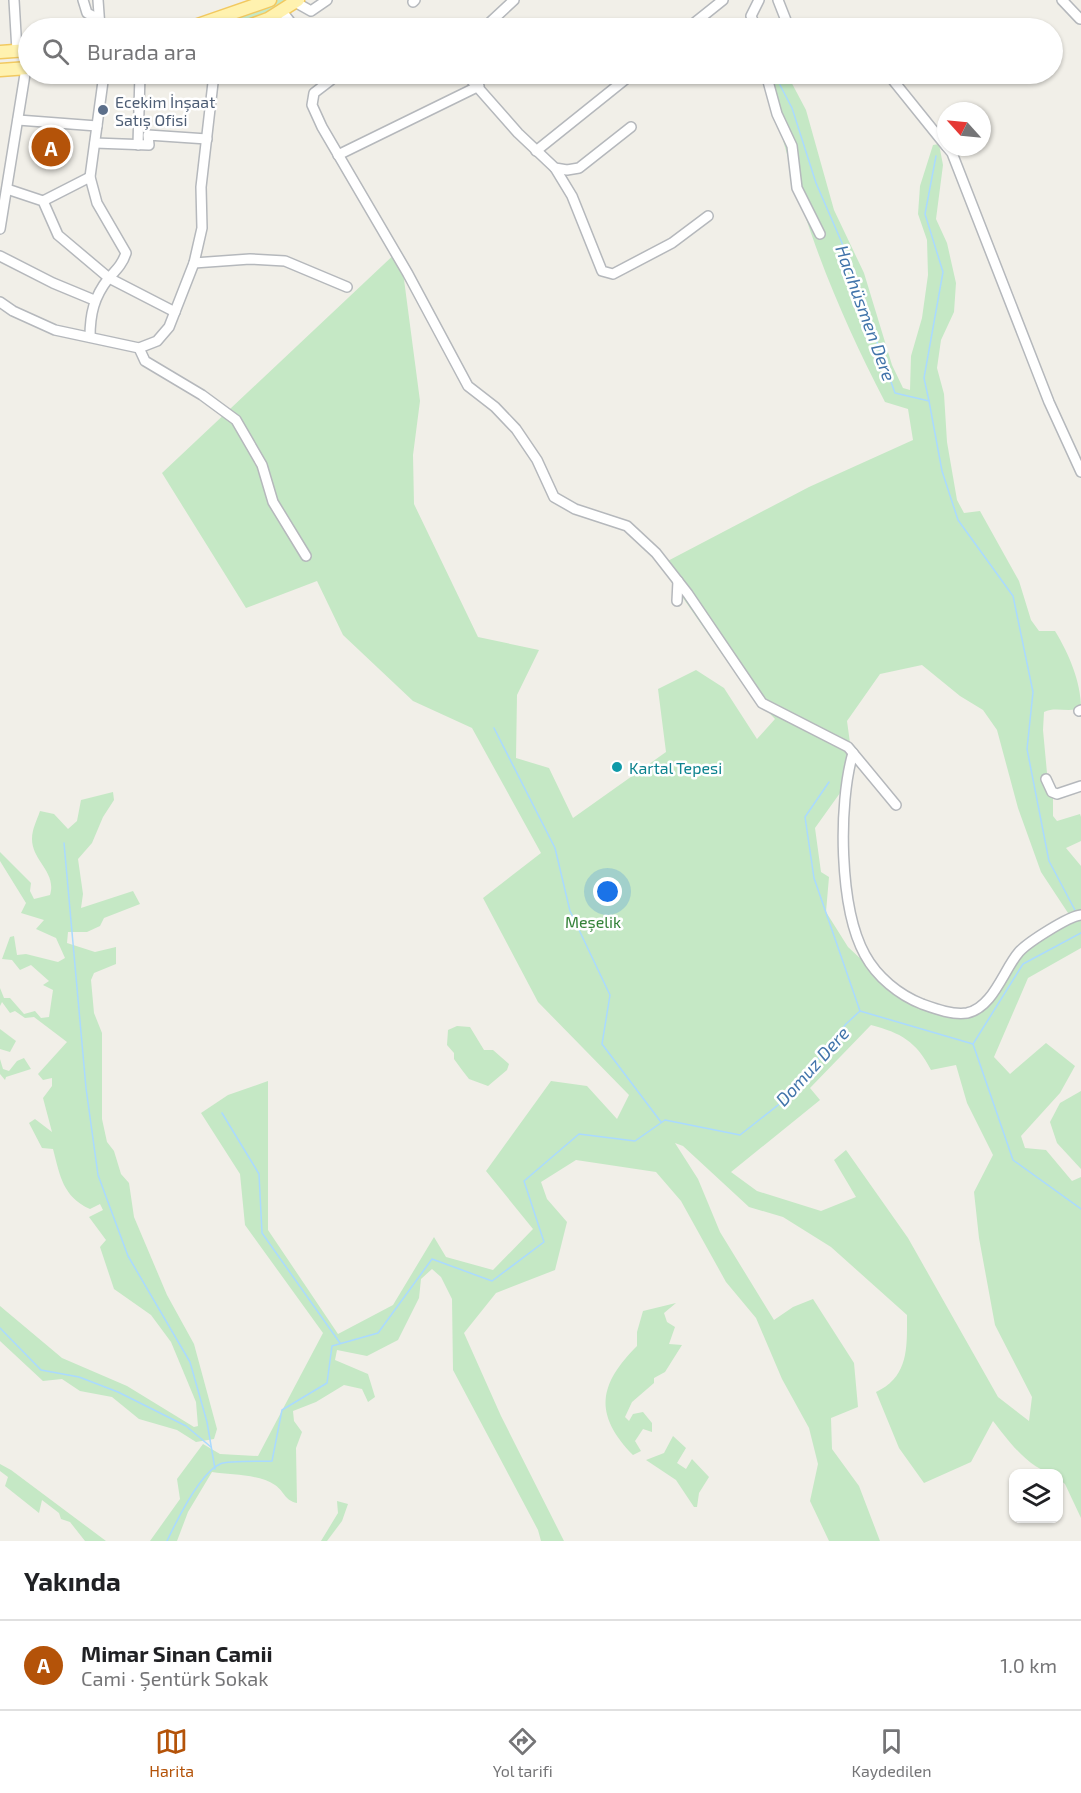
<!DOCTYPE html>
<html lang="tr">
<meta charset="utf-8">
<style>
:root{--surface:#fff;--page:#f2f2f2;--text:#202124;--muted:#757577;--line:#e0e0e0;--accent:#b45309}
body{margin:0;font-family:"Exo 2",sans-serif;background:var(--page);color:var(--text)}
.controls{position:absolute;right:18px;bottom:18px;display:grid;overflow:hidden;border-radius:12px;box-shadow:0 2px 4px #0004}
.controls button{width:54px;height:54px;display:grid;place-items:center;padding:0;border:0;border-bottom:2px solid var(--line);background:var(--surface);color:var(--text);font:30px sans-serif}
.compass{position:absolute;left:937px;top:102px;width:54px;height:54px;border-radius:50%;background:var(--surface);box-shadow:0 2px 4px #0004;rotate:297deg}
.you{position:absolute;left:608px;top:892px;width:21px;height:21px;margin:-15px;border:4px solid #fff;border-radius:50%;background:#1a73e8;box-shadow:0 0 0 9px #1a73e833}
.badge{display:grid;place-items:center;width:39px;height:39px;border-radius:50%;background:var(--accent);color:#fff;font-size:20px;font-weight:700}
.pin{position:absolute;translate:-50% -50%;border:3px solid #fff;box-shadow:0 2px 6px #0006}
.list{margin:0;padding:0;list-style:none}
h2{display:flex;justify-content:space-between;align-items:center;height:78px;margin:0;padding:0 24px;font-size:26px}
h2 small{font-size:20px;font-weight:400;color:var(--muted)}
.list li{display:grid;grid-template-columns:39px 1fr auto;gap:18px;align-items:center;box-sizing:border-box;height:90px;padding:0 24px;border-top:2px solid var(--line)}
.list b{display:block;font-size:22px;white-space:nowrap}
.list p{margin:0;font-size:20px;white-space:nowrap;color:var(--muted)}
.list em{font-size:20px;font-style:normal;color:var(--muted)}
.icon{flex:none;width:33px;height:33px;fill:none;stroke:currentColor;stroke-width:2;stroke-linecap:round;stroke-linejoin:round}
.map{position:relative;flex:none;width:1081px;height:1541px;overflow:hidden}
.search{position:absolute;background:var(--surface);box-shadow:0 2px 4px #0004;left:18px;right:18px;top:18px;height:66px;display:flex;align-items:center;gap:15px;box-sizing:border-box;padding:0 21px;border-radius:33px;color:var(--muted);font-size:22px}
.sheet{height:168px;background:var(--surface)}
nav{display:flex;justify-content:space-around;align-items:center;box-sizing:border-box;height:84px;border-top:2px solid var(--line);background:var(--surface);font-size:16px;color:var(--muted)}
nav a{display:grid;justify-items:center;gap:3px}
nav .on{color:var(--accent)}
.map>svg:first-child{display:block}
.green{fill:#c5e8c5;fill-rule:evenodd}
.lines{fill:none;stroke-linecap:round;stroke-linejoin:round}
.stream{stroke:#aadaff;stroke-width:1.5}
.minor-casing{stroke:#b5b8bc;stroke-width:12}
.major-casing{stroke:#f2c960;stroke-width:15}
.minor{stroke:#fff;stroke-width:9}
.major{stroke:#fff2af;stroke-width:12}
.service-dot{fill:#5c6f8a;stroke:#fff;stroke-width:2}
.culture-dot{fill:#0f9aa8;stroke:#fff;stroke-width:2}
.labels{text-anchor:middle;dominant-baseline:central;stroke-width:5;stroke-linejoin:round;paint-order:stroke}
.service-label{font-size:16px;fill:#4e5e75;stroke:#fff;text-anchor:start}
.culture-label{font-size:16px;fill:#0d838f;stroke:#fff;text-anchor:start}
.park-label{font-size:16px;fill:#348238;stroke:#fff}
.water-label{font-size:18px;font-style:italic;fill:#4174aa;stroke:#fff}
</style>
<div class="map">
<svg width="1081" height="1541" viewBox="0 0 1081 1541">
<rect width="100%" height="100%" fill="#f1efe8"/>
<!-- green -->
<g class="green">
<path d="M275 0H293L232 28H206Z"/>
<path d="M787 74 806 110 834 210 864 273 892 365 903 388 910 390 911 356 922 318 928 275 927 240 918 214 920 186 933 145 939 144 943 165 936 219 947 243 956 283 954 312 941 340 937 368 944 394 947 442 957 500 964 513 980 511 1019 581 1031 620 1039 631H1055C1069 654 1081 682 1081 708 1067 713 1056 706 1044 712L1043 730 1047 773 1053 792V816L1057 821 1080 814 1081 817V841L1066 848 1081 866V948L1028 978 994 1057 1010 1074 1046 1043 1075 1066 1060 1093 1021 1136 1025 1148 1046 1150 1072 1181 1081 1177V1518L1065 1484 1059 1479 1058 1474C1031 1473 1008 1440 993 1421L971 1462 924 1483 899 1448 876 1392C909 1377 907 1347 907 1315L831 1247 783 1217 749 1207 683 1146 675 1143 698 1179 720 1232 774 1320 793 1307 813 1299 854 1363 858 1407 831 1418 832 1449 859 1486 880 1541H829L810 1501 818 1464 809 1428 782 1379 756 1318 726 1282 681 1201 656 1172 576 1160 541 1182 547 1199 567 1222 555 1270 496 1293 464 1333 501 1416 564 1541H541L538 1530 453 1370 452 1299 441 1277 432 1269 421 1279 419 1298 398 1340 367 1356 337 1350 335 1360 368 1374 375 1397 368 1402 362 1389 344 1385 316 1402 293 1411 294 1421 302 1432 296 1448 297 1503C284 1500 285 1492 275 1485 259 1474 231 1475 212 1472L188 1512 177 1541H150L180 1499 177 1479 203 1444 220 1454 258 1456 323 1333 245 1225 240 1174 201 1113 228 1095 268 1081V1230L338 1334 393 1305 434 1237 446 1257 493 1270 533 1229 486 1171 551 1081 587 1086 617 1119 629 1095 538 1002 483 898 541 853 472 728 413 701 343 635 317 581 246 608 162 473 400 249 420 401 413 455 414 504 478 637 539 650 517 695 516 758 549 768 573 818 666 752 658 689 696 670 724 688 757 739 775 719 745 687 660 565 809 487 913 440 908 409 885 402C857 348 831 291 811 233 793 183 784 132 763 84ZM922 665 960 696 983 710 997 730 1018 808 1041 872 1070 916 1020 950 978 1008 940 1011 908 999 877 974 848 947 826 912 829 877 821 872 815 828 840 793 850 743 847 721 880 674ZM871 1025C901 1033 916 1041 931 1070L956 1065 967 1103 993 1155 974 1192 979 1238 995 1325 1032 1397 1029 1421 998 1397 908 1238 846 1150 834 1160 856 1197 821 1211 757 1191 731 1172 820 1100 810 1088Z"/>
<path d="M113 792 114 800 103 817 92 843 78 859 83 894 81 908 133 891 140 904 104 918 100 926 87 932H68L67 943 95 952 116 947V964L94 973 91 980 94 1013 102 1033V1119L107 1142 114 1151 121 1174 129 1183 134 1217 167 1295 194 1344 217 1429 214 1439 196 1442 177 1430 139 1419 112 1397 80 1391 62 1379 43 1381 0 1341V1306L62 1358 127 1386 194 1427 198 1426 196 1402 171 1342 151 1315 114 1289 100 1247 106 1240 89 1217 103 1210 100 1204 90 1209C63 1197 60 1176 53 1149L42 1148 29 1123 35 1119 52 1132 43 1098 52 1086V1078L43 1080 38 1074 67 1042 34 1017 25 1018 15 1011 10 1013 2 1002 0 1006V988L4 998H10L24 1014 35 1011 41 1018 49 1017 53 990 43 985 49 981 31 965 20 970 12 960 2 959 10 937 14 936 17 955 26 954 58 962 65 958 56 938 36 929 44 920 21 913 26 903 0 861V852L31 883 30 891 34 899 50 895C57 872 32 861 32 839 32 829 37 820 40 811L54 814 68 829 77 821 81 800Z"/>
<path d="M457 1026 470 1027 484 1050H493L509 1064 507 1070 488 1086 469 1079 462 1070 454 1059V1053L447 1045 448 1030Z"/>
<path d="M0 1029 16 1041 10 1052 0 1049Z"/>
<path d="M24 1058 31 1069 6 1077 5 1080 0 1074V1059L3 1069 9 1071 17 1061Z"/>
<path d="M1081 1091V1169L1057 1143 1050 1122 1060 1103Z"/>
<path d="M676 1303 664 1313 667 1322 675 1327 669 1344 682 1345 665 1372 654 1378V1383L632 1402 625 1417 629 1421 633 1414 643 1412 652 1423V1432L643 1429 635 1441 641 1451 633 1455C593 1414 599 1384 637 1346V1332L643 1311Z"/>
<path d="M673 1436 686 1448 677 1463 686 1469 692 1459 709 1477 699 1493 697 1507H694L676 1480 646 1460 664 1453Z"/>
<path d="M0 1464 11 1470 106 1541H85L70 1522 61 1519 59 1513 42 1500 39 1513 5 1486 8 1477 0 1471Z"/>
<path d="M337 1501 348 1504 342 1521 327 1541H321L338 1513Z"/>
</g>
<g class="lines">
<!-- stream -->
<g class="stream">
<path d="M780 85 792 108 816 183 842 243 895 393 929 401 942 471 958 520 1013 596 1033 692 1027 749 1049 861 1076 912"/>
<path d="M929 401 924 378 943 272 925 214 936 156"/>
<path d="M494 728 555 848 570 911 610 995 602 1044 661 1122"/>
<path d="M829 782 805 817 814 878 860 1011"/>
<path d="M64 843 86 1088 98 1175 128 1256 190 1362 207 1422 215 1469"/>
<path d="M973 1044 1013 1160 1081 1209"/>
<path d="M222 1113 259 1174 262 1233 340 1343"/>
<path d="M0 1328 41 1370 79 1377 118 1392 186 1426 211 1447"/>
<path d="M167 1541C176 1522 200 1473 220 1464 230 1460 260 1462 272 1461L282 1410 327 1383 332 1346 378 1333 432 1259 492 1281 544 1242 524 1181 579 1134 635 1141 665 1120 740 1135 787 1098 846 1024 860 1011 973 1044 1023 964 1081 933"/>
</g>
<defs>
<g id="minor">
<path d="M14 0 17 51"/>
<path d="M83 0 87 13 99 19"/>
<path d="M98 0 100 28"/>
<path d="M778 0 789 28"/>
<path d="M1062 0 1080 19"/>
<path d="M295 2 311 11 327 0"/>
<path d="M413 2 415 0"/>
<path d="M281 10 295 28"/>
<path d="M484 28 514 0"/>
<path d="M688 28 723 0"/>
<path d="M756 28 751 16 759 0"/>
<path d="M329 74 331 80 314 93 312 105 322 127 408 274 468 386 495 407 516 429 537 460 554 497 575 509 627 526 656 553 688 594 762 703 848 747 896 805"/>
<path d="M466 74 518 133 555 168 567 170 579 168 631 127"/>
<path d="M766 74 777 114 792 146 797 188 820 234"/>
<path d="M888 74 946 146"/>
<path d="M18 120 97 126"/>
<path d="M95 143 149 145 148 135 207 139"/>
<path d="M138 145 140 74"/>
<path d="M947 147 952 153 1049 402 1081 472"/>
<path d="M536 151 632 74"/>
<path d="M338 155 479 86"/>
<path d="M555 168 572 196 602 271 613 274 672 243 708 216"/>
<path d="M7 189 43 201 58 235 109 278 175 312"/>
<path d="M43 201 90 177"/>
<path d="M0 229 26 68"/>
<path d="M0 256 53 283 94 300"/>
<path d="M194 263 250 259 285 261 347 287"/>
<path d="M0 302 13 311 55 330 139 348 157 341 169 327 194 263 202 228 201 187 214 74"/>
<path d="M90 337C90 314 94 297 108 279 116 270 122 265 126 253L97 203 90 177 104 74"/>
<path d="M139 348 145 361 202 395 236 420 262 465 273 502 306 556"/>
<path d="M677 601 678 581"/>
<path d="M1079 711 1081 710"/>
<path d="M853 753C838 804 839 908 865 955 877 977 899 995 922 1004 936 1009 952 1015 967 1013 993 1008 1004 969 1019 952 1028 942 1069 916 1081 915"/>
<path d="M1046 779 1052 792 1057 794 1081 786"/>
</g>
<g id="major">
<path d="M189 28 270 0"/>
<path d="M243 28 268 19 298 0"/>
<path d="M0 52 28 50"/>
<path d="M0 70 28 68"/>
</g>
</defs>
<!-- minor casing -->
<use href="#minor" class="minor-casing"/>
<!-- major casing -->
<use href="#major" class="major-casing"/>
<!-- minor -->
<use href="#minor" class="minor"/>
<!-- major -->
<use href="#major" class="major"/>
</g>
<!-- markers -->
<circle class="service-dot" cx="103" cy="110" r="6"/>
<circle class="culture-dot" cx="617" cy="767" r="6"/>
<g class="labels">
<!-- service labels -->
<g class="service-label">
<text x="115" y="101">Ecekim İnşaat<tspan x="115" dy="18">Satış Ofisi</tspan></text>
</g>
<!-- culture labels -->
<g class="culture-label">
<text x="629" y="767">Kartal Tepesi</text>
</g>
<!-- park labels -->
<g class="park-label">
<text x="593" y="921">Meşelik</text>
</g>
<!-- water labels -->
<g class="water-label">
<text transform="translate(866 313) rotate(70)">Hacıhüsmen Dere</text>
<text transform="translate(812 1066) rotate(-48)">Domuz Dere</text>
</g>
</g>
</svg>
<div class="controls">
<button><svg class="icon" aria-label="layers" viewBox="0 0 24 24"><path d="M12 4l9 5-9 5-9-5zM3 14l9 5 9-5"/></svg></button>
</div>
<svg class="compass" viewBox="-18 -18 36 36"><path d="M0-13l5 13h-10z" fill="#e53935"/><path d="M0 13l5-13h-10z" fill="#757577"/></svg>
<div class="you"></div>
<div class="pin badge" style="left:51px;top:147px">A</div>
<div class="search"><svg class="icon" aria-label="search" viewBox="0 0 24 24"><circle cx="10" cy="10" r="6"/><path d="M15 15l6 6"/></svg>Burada ara</div>
</div>
<section class="sheet">
<h2>Yakında<small></small></h2>
<ul class="list">
<li><span class="badge">A</span><div><b>Mimar Sinan Camii</b><p>Cami · Şentürk Sokak</p></div><em>1.0 km</em></li>
</ul>
</section>
<nav>
<a class="on"><svg class="icon" aria-label="map" viewBox="0 0 24 24"><path d="M3 6l6-2 6 2 6-2v14l-6 2-6-2-6 2zM9 4v14M15 6v14"/></svg>Harita</a>
<a><svg class="icon" aria-label="directions" viewBox="0 0 24 24"><path d="M12 3l9 9-9 9-9-9zM9 14v-3h6M13 9l2 2-2 2"/></svg>Yol tarifi</a>
<a><svg class="icon" aria-label="saved" viewBox="0 0 24 24"><path d="M7 4h10v16l-5-4-5 4z"/></svg>Kaydedilen</a>
</nav>
